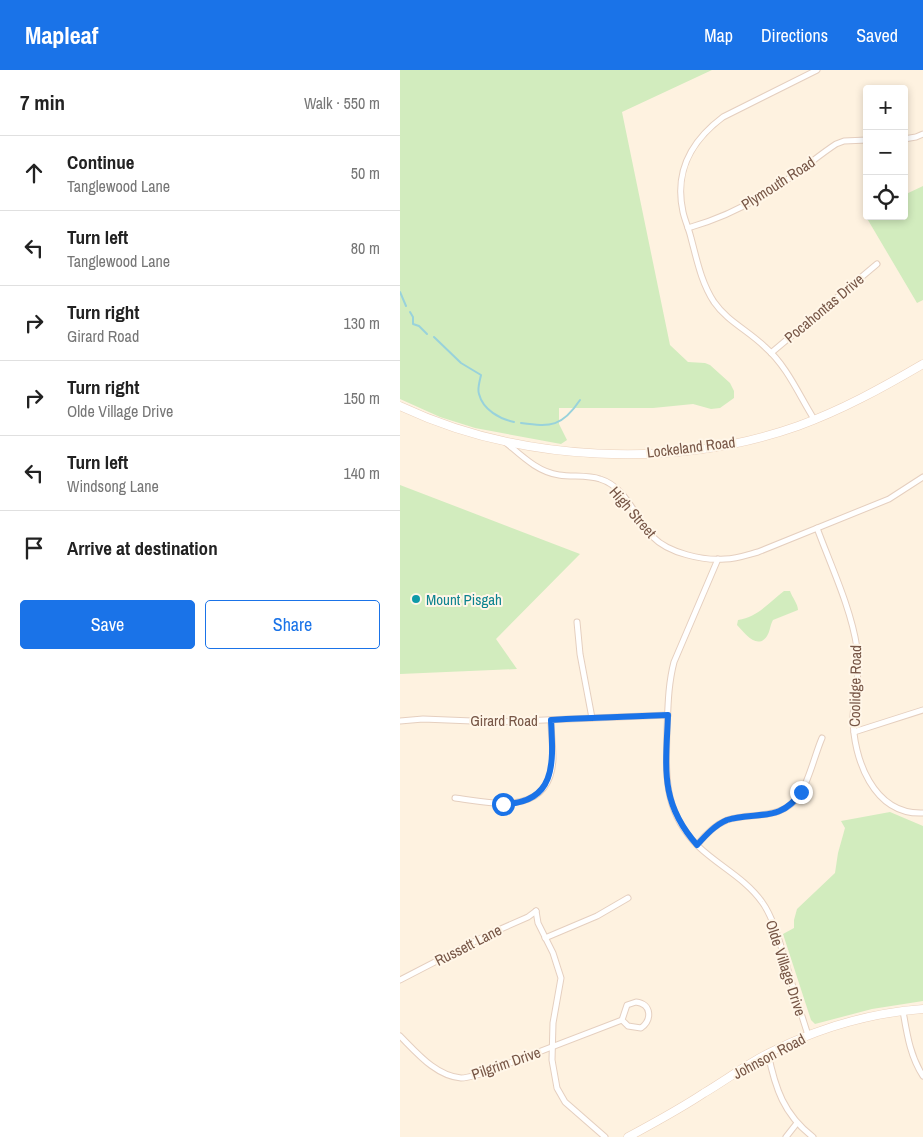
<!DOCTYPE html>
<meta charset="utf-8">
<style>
:root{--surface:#fff;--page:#f6f6f6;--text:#222;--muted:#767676;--line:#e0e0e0;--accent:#1a73e8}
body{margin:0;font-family:"Archivo Narrow",sans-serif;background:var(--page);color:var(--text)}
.controls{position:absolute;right:15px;top:15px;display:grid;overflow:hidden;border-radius:5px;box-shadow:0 2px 8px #0003}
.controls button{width:45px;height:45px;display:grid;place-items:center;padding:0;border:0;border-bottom:1px solid var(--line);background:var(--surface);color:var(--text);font:25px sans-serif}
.stop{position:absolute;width:15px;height:15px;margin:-11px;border:4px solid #1a73e8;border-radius:50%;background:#fff}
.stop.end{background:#1a73e8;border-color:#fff;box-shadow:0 1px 5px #0008}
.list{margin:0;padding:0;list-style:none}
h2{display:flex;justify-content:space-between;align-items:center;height:65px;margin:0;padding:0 20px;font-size:21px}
h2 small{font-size:16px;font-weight:400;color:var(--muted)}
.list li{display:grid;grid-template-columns:32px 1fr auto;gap:15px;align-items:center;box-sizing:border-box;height:75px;padding:0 20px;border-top:1px solid var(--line)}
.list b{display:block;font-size:19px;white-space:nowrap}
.list p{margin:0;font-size:16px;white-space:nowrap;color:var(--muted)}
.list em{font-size:16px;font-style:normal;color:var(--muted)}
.actions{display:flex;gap:10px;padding:15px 20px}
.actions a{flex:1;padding:11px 0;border:1px solid var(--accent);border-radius:5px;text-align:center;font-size:18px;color:var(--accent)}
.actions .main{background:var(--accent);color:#fff}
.icon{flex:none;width:28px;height:28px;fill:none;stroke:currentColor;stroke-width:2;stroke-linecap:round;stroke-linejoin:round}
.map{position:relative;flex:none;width:523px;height:1067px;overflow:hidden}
header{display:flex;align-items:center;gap:30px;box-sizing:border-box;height:70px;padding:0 25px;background:var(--accent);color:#fff}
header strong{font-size:24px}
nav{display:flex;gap:28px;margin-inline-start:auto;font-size:18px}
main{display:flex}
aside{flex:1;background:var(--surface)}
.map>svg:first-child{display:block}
.green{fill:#d2ecbe}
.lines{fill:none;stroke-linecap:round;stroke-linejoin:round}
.stream{stroke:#99d2db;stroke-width:2}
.street-casing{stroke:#e5cfbf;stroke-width:7}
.secondary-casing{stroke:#ead0bb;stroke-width:9}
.street{stroke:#fff;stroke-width:5}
.secondary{stroke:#fff;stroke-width:8}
.route{stroke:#1a73e8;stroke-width:6}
.culture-dot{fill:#0f9aa8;stroke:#fff6e8;stroke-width:2}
.labels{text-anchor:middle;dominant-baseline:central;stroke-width:4;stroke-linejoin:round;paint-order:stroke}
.street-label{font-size:15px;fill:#775646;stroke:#fff6e8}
.culture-label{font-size:15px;fill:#0d838f;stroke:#fff6e8;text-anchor:start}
</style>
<header>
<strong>Mapleaf</strong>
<nav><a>Map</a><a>Directions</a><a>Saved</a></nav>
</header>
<main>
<aside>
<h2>7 min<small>Walk · 550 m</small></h2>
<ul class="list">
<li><svg class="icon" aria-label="ahead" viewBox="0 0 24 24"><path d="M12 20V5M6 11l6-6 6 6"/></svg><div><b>Continue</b><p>Tanglewood Lane</p></div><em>50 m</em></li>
<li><svg class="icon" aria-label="left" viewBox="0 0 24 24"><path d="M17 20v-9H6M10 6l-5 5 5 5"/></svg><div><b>Turn left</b><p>Tanglewood Lane</p></div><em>80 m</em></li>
<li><svg class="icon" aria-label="right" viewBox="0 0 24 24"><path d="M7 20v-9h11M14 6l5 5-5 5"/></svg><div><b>Turn right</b><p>Girard Road</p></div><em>130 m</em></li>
<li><svg class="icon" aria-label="right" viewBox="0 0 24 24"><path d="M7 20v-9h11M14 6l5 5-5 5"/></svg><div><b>Turn right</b><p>Olde Village Drive</p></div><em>150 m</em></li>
<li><svg class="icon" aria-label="left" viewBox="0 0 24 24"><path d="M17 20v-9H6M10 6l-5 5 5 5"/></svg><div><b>Turn left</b><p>Windsong Lane</p></div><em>140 m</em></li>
<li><svg class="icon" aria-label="arrive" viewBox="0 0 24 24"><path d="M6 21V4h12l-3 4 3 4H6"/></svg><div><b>Arrive at destination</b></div></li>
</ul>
<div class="actions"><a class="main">Save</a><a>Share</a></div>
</aside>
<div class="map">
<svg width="523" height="1067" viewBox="0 0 523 1067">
<rect width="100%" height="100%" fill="#fef2e0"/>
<!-- green -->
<g class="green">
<path d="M0 0H312L222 42 270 275 288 292 305 293 310 295 330 313 334 321V328L320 338 311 339 293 334 253 338H159V354L167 370 161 374 75 358 40 347 0 329Z"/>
<path d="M523 116V230L517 233 465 145 467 144V146H504V125Z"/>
<path d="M0 415 180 484 96 569 117 599 0 604Z"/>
<path d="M384 521H390C392 527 398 534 398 540L373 550C370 555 370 562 367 566 357 581 344 562 337 555L338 550C358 547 368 533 384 521Z"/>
<path d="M490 742 523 756V931L472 939 415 954 411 950 383 864 394 858V850L397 839 435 803 438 783 445 758 441 751Z"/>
</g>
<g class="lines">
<!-- stream -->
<g class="stream">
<path d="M0 222 6 236"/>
<path d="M10 242 13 247V254L19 256 27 264"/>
<path d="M34 267 61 293 81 305C80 310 77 319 79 324 83 340 100 349 114 352"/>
<path d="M121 353C151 357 162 357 180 330"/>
</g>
<defs>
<g id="street">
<path d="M504 69 516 67 523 64"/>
<path d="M288 158C320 149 351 134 379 115 399 103 416 87 436 74L444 71 467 70"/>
<path d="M371 283 477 194"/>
<path d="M414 349C399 325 387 296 365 277 349 261 327 251 314 232 301 212 297 190 291 168 289 159 285 151 283 142 274 101 291 71 323 47L417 0"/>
<path d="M104 371C121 385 137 402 159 405 172 407 188 405 200 409 227 417 236 450 253 467 268 483 304 491 325 489 336 489 347 485 358 482L489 429 523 407"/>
<path d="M417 458C431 496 451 538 457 578 461 601 454 624 453 647 453 688 473 745 523 743"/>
<path d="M318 489 274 592C268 615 268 637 267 660 266 706 263 742 299 777 319 796 346 809 362 832 374 848 382 880 388 900 394 922 401 943 408 965"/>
<path d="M177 552 180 584 192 648"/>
<path d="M0 651 23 649 97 652 268 645"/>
<path d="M454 662 523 640"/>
<path d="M55 728C93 733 150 747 153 689 153 676 151 663 151 650"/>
<path d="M297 775C305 765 314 755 327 750 353 742 380 751 399 726 408 714 415 684 422 668"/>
<path d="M136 841 138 853 153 883 161 908 153 953 152 990 157 1018 165 1032 205 1067"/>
<path d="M145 868 197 846 228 828"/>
<path d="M0 910 87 865 128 847 136 841"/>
<path d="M236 932C252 934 252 950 241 958L228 956 222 950 227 935Z"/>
<path d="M503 941C507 964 510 986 523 1006"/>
<path d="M0 966C17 983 36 1006 61 1008 68 1008 76 1005 84 1003L222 950"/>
<path d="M368 983C375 1018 384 1045 413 1067"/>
<path d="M386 1067 397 1053"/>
</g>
<g id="secondary">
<path d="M0 336C119 392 274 400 398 356 442 340 482 318 523 294"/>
<path d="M228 1067C254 1053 280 1039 304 1023 326 1010 347 994 369 983 418 958 469 943 523 939"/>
</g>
</defs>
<!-- street casing -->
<use href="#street" class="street-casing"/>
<!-- secondary casing -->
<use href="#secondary" class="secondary-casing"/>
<!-- street -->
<use href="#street" class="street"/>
<!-- secondary -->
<use href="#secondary" class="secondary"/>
</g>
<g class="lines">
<!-- route -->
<path class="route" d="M103 734C158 733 153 690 151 650L166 649 268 645C266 697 259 732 297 775 306 765 315 755 327 750 356 741 381 753 401 722"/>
</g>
<!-- markers -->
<circle class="culture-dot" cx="16" cy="529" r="5"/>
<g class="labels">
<!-- street labels -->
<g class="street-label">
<text transform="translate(378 113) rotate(-33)">Plymouth Road</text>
<text transform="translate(424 238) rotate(-40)">Pocahontas Drive</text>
<text transform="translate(291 377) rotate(-7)">Lockeland Road</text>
<text transform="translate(233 442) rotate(49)">High Street</text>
<text transform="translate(455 616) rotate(-89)">Coolidge Road</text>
<text x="104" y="650">Girard Road</text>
<text transform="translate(68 875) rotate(-27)">Russett Lane</text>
<text transform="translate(386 898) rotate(72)">Olde Village Drive</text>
<text transform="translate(369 986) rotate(-28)">Johnson Road</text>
<text transform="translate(106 993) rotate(-19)">Pilgrim Drive</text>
</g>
<!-- culture labels -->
<g class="culture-label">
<text x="26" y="529">Mount Pisgah</text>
</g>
</g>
</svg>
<div class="controls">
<button>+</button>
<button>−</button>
<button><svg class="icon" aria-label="locate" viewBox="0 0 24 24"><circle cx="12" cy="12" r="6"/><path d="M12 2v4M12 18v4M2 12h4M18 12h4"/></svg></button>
</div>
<div class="stop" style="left:103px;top:734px"></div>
<div class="stop end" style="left:401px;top:722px"></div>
</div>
</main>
